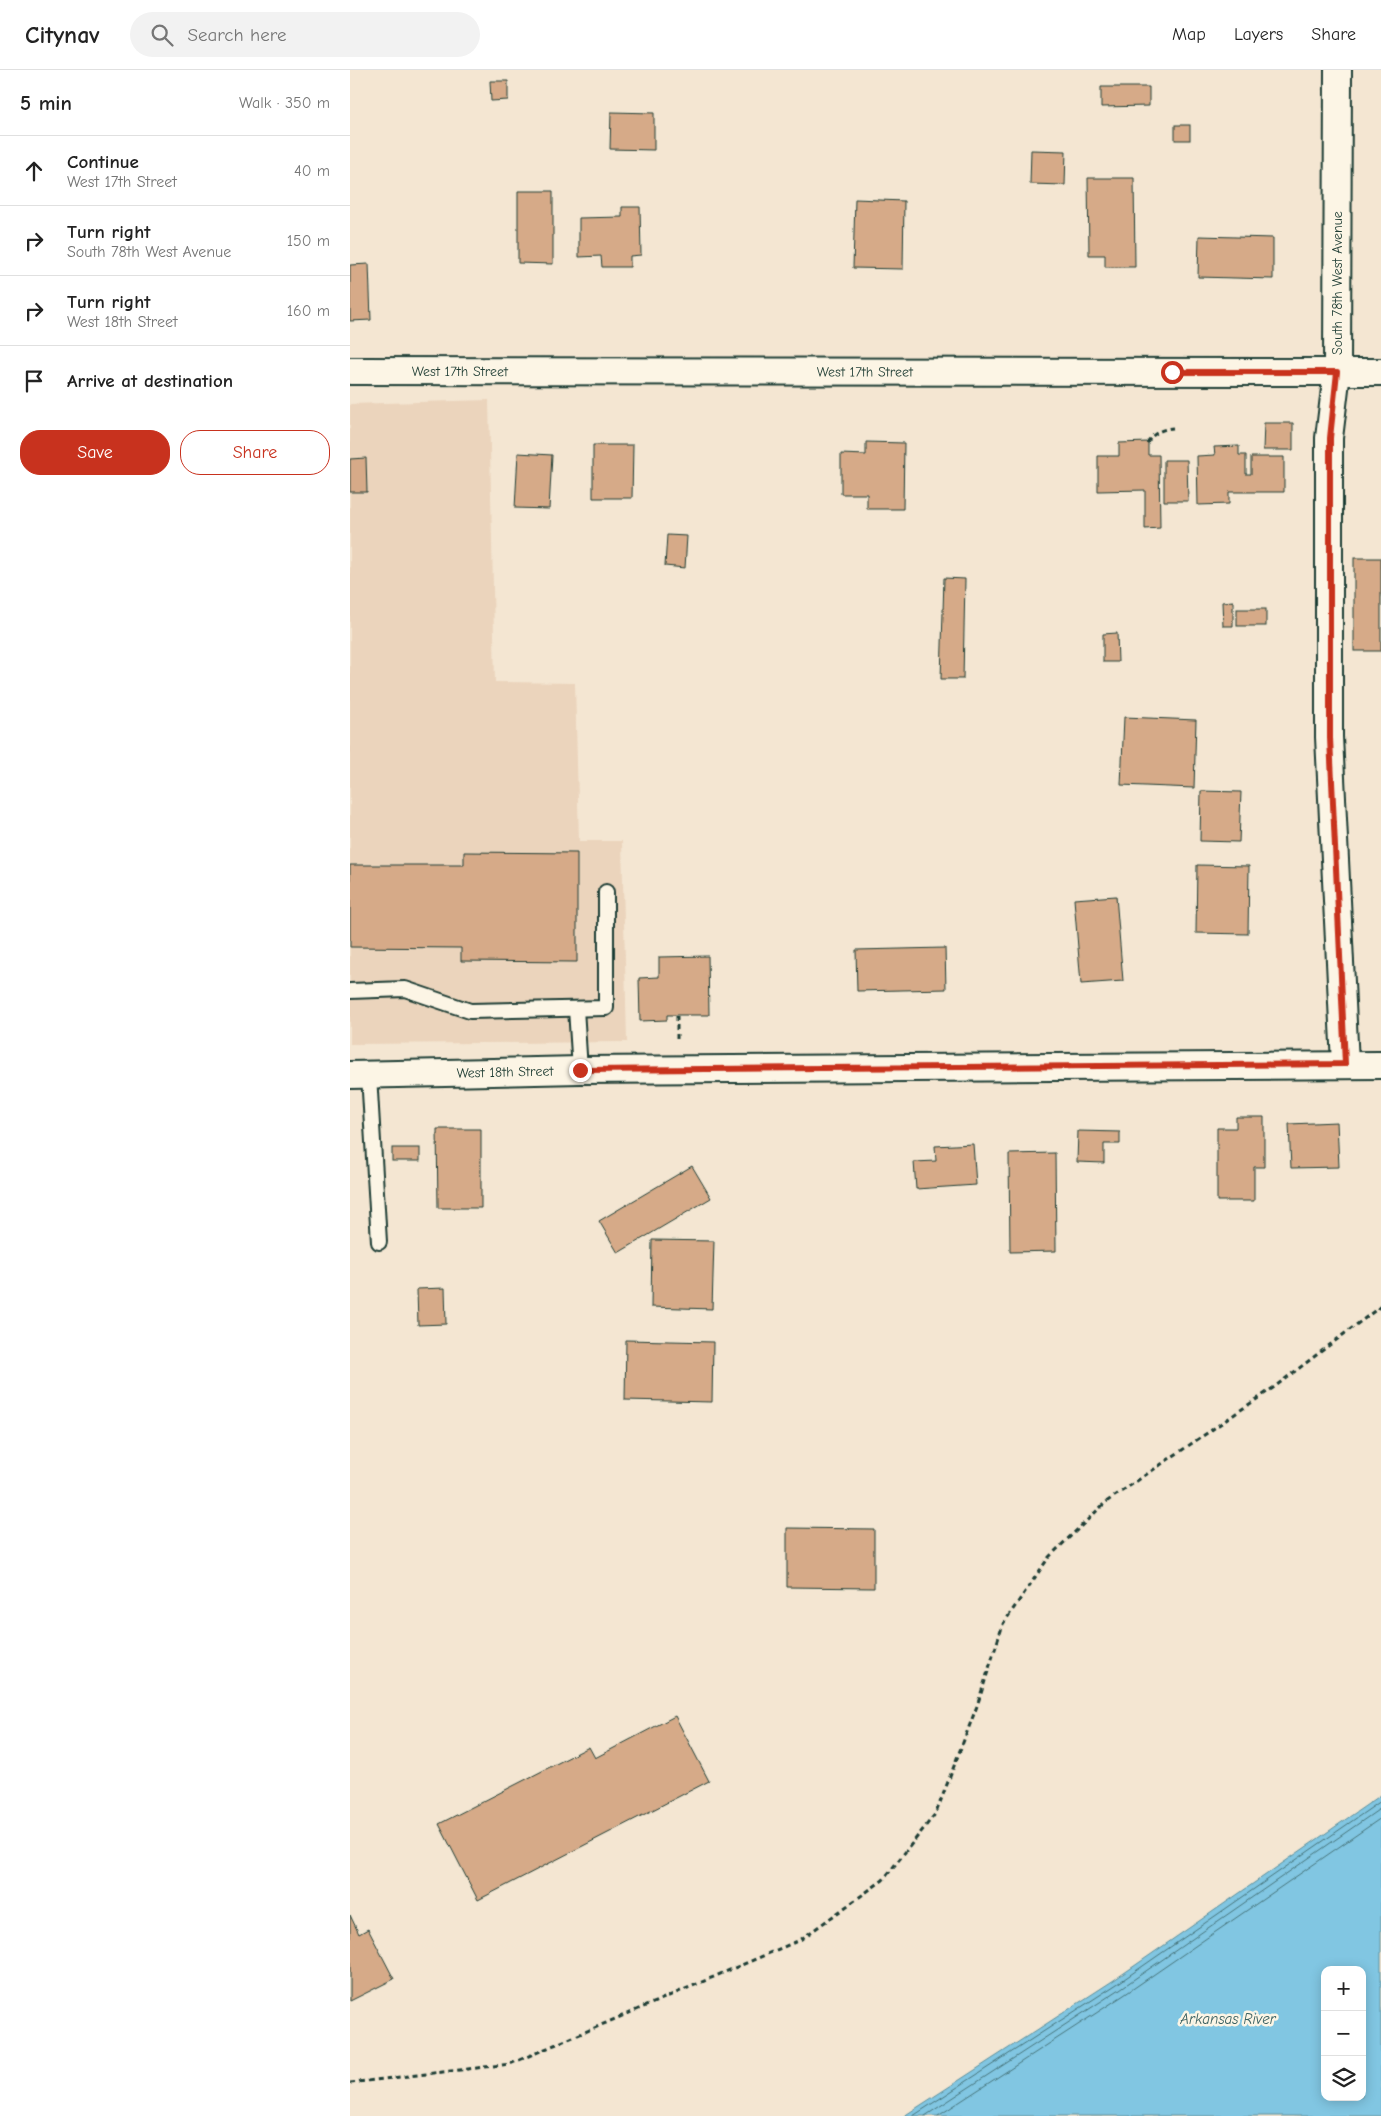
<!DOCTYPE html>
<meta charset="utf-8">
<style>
:root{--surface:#fff;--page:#f2f2f2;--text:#222;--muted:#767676;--line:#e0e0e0;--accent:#c8321e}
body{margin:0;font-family:"Comic Neue",sans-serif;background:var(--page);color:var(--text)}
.controls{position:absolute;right:15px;bottom:15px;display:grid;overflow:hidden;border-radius:10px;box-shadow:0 2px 12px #0003}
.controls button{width:45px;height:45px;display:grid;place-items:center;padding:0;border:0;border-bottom:1px solid var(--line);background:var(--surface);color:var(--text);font:25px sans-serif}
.stop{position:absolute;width:15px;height:15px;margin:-11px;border:4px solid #c8321e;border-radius:50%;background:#fff}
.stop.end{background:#c8321e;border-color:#fff;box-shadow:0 1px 5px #0008}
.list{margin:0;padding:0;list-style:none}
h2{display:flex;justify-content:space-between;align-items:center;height:65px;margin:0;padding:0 20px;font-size:21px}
h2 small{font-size:16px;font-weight:400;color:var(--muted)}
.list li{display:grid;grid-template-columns:32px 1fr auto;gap:15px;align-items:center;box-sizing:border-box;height:70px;padding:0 20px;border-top:1px solid var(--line)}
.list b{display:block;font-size:19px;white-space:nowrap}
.list p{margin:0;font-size:16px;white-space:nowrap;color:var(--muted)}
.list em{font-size:16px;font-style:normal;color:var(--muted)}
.actions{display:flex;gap:10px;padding:15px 20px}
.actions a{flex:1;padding:11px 0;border:1px solid var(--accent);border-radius:20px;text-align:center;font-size:18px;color:var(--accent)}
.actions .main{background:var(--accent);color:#fff}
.icon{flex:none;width:28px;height:28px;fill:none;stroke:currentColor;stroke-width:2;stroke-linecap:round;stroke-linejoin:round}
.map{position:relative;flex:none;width:1031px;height:2046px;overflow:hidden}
header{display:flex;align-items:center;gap:30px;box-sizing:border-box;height:70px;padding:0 25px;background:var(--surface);border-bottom:1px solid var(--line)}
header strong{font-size:24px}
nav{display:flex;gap:28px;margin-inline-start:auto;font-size:18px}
.search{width:350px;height:45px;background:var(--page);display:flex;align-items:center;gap:12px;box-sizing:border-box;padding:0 18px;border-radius:28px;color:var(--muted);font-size:19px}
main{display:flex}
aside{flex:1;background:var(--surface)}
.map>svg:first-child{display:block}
.built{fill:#ebd4bc}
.water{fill:#81c6e2;stroke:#5a8f9c;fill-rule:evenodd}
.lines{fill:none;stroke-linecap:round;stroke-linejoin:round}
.shore{stroke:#46747a;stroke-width:1}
.building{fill:#d6aa88;stroke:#1f3d34}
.service-casing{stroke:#1f3d34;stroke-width:18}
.minor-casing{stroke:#1f3d34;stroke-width:30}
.path{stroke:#1f3d34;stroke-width:3;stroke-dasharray:5 4;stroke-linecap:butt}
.service{stroke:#fcf5e5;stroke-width:14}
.minor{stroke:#fcf5e5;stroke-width:26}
.route{stroke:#c8321e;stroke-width:6}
.labels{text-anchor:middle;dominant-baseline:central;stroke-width:5;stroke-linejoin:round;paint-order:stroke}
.street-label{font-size:14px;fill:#1f3d34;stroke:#fcf5e5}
.water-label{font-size:15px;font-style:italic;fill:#385f60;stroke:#fcf5e5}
</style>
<header>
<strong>Citynav</strong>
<div class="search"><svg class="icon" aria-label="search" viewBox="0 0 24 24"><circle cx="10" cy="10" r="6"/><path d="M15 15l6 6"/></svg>Search here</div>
<nav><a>Map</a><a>Layers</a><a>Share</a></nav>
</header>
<main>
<aside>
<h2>5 min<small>Walk · 350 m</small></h2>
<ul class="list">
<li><svg class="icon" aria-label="ahead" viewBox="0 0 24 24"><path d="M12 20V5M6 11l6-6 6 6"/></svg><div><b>Continue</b><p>West 17th Street</p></div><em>40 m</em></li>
<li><svg class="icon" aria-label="right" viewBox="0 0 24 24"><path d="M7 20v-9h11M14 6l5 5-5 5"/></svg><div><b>Turn right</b><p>South 78th West Avenue</p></div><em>150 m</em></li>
<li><svg class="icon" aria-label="right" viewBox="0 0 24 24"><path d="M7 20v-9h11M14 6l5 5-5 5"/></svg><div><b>Turn right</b><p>West 18th Street</p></div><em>160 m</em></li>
<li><svg class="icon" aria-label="arrive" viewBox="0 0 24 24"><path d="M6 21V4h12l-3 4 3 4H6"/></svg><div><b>Arrive at destination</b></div></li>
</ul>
<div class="actions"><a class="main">Save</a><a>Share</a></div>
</aside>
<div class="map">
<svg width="1031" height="2046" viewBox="0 0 1031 2046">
<rect width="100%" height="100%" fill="#f4e6d2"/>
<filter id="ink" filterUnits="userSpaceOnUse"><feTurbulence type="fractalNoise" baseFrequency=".02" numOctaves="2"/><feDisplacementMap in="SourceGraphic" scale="10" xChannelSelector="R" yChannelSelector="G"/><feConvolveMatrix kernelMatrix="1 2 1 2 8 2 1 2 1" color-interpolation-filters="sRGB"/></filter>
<g filter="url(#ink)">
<!-- built -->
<path class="built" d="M139 330 145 612 225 613 229 771H272L277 972 0 974V334Z"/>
<!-- water -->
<path class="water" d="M1031 1725V2046H554L764 1910ZM975 1900H1012V2027H975Z"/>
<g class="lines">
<!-- shore -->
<g class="shore">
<path d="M563 2046 767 1914 1031 1731"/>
<path d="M575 2046 770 1919 1031 1738"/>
<path d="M588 2046 774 1925 1031 1748"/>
</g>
</g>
<!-- building -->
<g class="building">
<path d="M140 11H158V30L141 31Z"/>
<path d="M751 17H799V36L751 37Z"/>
<path d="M261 42 304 43V80L260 79Z"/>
<rect x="825" y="55" width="15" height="15"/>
<path d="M681 80 716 81 715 115 680 114Z"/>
<path d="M738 108H784L785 197H755V185H739Z"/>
<path d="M168 121H203V194L168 193Z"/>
<path d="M505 129 554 131 553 199 503 198Z"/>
<path d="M272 137H290L291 185 280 186V197H252L251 186 229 187V148L272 147Z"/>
<path d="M849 166 923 168V209L848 207Z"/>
<path d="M19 194 21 250 0 251V195Z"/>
<path d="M914 353H943V380H913Z"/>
<path d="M516 372 554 373 553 439H517V424H491V384L516 385Z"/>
<path d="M798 372V385H809L810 458 795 459V420L748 421V386H769V373Z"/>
<path d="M243 375H283L282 428H243Z"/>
<path d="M889 376V385H896V404H901V387H934V422H879V434L848 435 847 386 865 385 864 377Z"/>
<path d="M168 383 202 385 199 439 165 438Z"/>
<path d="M16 388 17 422H0V389Z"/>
<path d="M814 390H837L838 431H814Z"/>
<path d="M317 465 337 466 335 498 315 496Z"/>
<rect x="1004" y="488" width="27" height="93"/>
<path d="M594 508 615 509 613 609H591Z"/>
<path d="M883 531V556H873L872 532Z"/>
<rect x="887" y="539" width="29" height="17"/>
<path d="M767 563 768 592H753V564Z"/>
<path d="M774 647 846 650 844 718 771 715Z"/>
<path d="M851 721 891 722 889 772 850 771Z"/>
<path d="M114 782 227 783V892L111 891V878L0 877V795H114Z"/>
<path d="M847 795 899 796 898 864 846 863Z"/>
<path d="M766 826 773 911 731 914 724 829Z"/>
<path d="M595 878 596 919 507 921 506 880Z"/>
<path d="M358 886 359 945H317V950L290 951 289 908 309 907V887Z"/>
<path d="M886 1047H914V1097H904V1131H867V1058H886Z"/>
<path d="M987 1052 989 1097 941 1098 939 1054Z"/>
<path d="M87 1059H131V1138H88Z"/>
<path d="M728 1061 770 1062V1074H754V1093L727 1092Z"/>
<path d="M623 1074 626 1115 566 1119 564 1092 586 1091 585 1076Z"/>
<rect x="42" y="1078" width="28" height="13"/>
<path d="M705 1083 706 1181 660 1182 659 1084Z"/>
<path d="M342 1096 361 1128 268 1183 249 1151Z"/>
<path d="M302 1170 364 1171 362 1239 301 1237Z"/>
<path d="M95 1218 96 1254 68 1255 67 1219Z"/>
<path d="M276 1270 363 1272 362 1332 275 1330Z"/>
<path d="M437 1458 524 1459V1518L437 1517Z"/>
<path d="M325 1646 359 1711 128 1830 89 1754 239 1677 245 1688Z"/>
<path d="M0 1845 9 1864 18 1859 44 1909 0 1931Z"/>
</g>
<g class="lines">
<defs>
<g id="service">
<path d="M0 921 55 919 120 941 256 938V822"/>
<path d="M226 939 230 1000"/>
<path d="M19 1005 29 1172"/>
</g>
<g id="minor">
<path d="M988 0 987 302 979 368V667L995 994"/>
<path id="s1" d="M0 301 1031 302"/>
<path id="s2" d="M0 1005 230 1000 1031 995"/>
</g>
</defs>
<!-- service casing -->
<use href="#service" class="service-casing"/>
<!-- minor casing -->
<use href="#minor" class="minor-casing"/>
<!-- path -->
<g class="path">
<path d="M797 373C803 363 812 359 823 358"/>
<path d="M327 969V945"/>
<path d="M0 2013 160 1994 450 1870 533 1810 586 1743 627 1636 653 1554 699 1487 756 1432 923 1318 1031 1236"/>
</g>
<!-- service -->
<use href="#service" class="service"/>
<!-- minor -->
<use href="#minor" class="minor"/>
</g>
</g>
<g class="lines" filter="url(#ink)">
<!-- route -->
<path class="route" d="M230 1000 995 994 980 668V368L987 302H822"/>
</g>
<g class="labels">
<!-- street labels -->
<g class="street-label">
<text transform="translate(987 213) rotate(-90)">South 78th West Avenue</text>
<text stroke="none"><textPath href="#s1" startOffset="110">West 17th Street</textPath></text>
<text stroke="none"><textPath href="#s1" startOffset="515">West 17th Street</textPath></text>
<text stroke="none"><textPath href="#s2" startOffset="155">West 18th Street</textPath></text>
</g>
<!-- water labels -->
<g class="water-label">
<text x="878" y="1949">Arkansas River</text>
</g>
</g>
</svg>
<div class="controls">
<button>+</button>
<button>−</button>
<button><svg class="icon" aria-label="layers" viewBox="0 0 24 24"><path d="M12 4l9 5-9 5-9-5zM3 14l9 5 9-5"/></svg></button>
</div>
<div class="stop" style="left:822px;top:302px"></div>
<div class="stop end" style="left:230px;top:1000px"></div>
</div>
</main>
